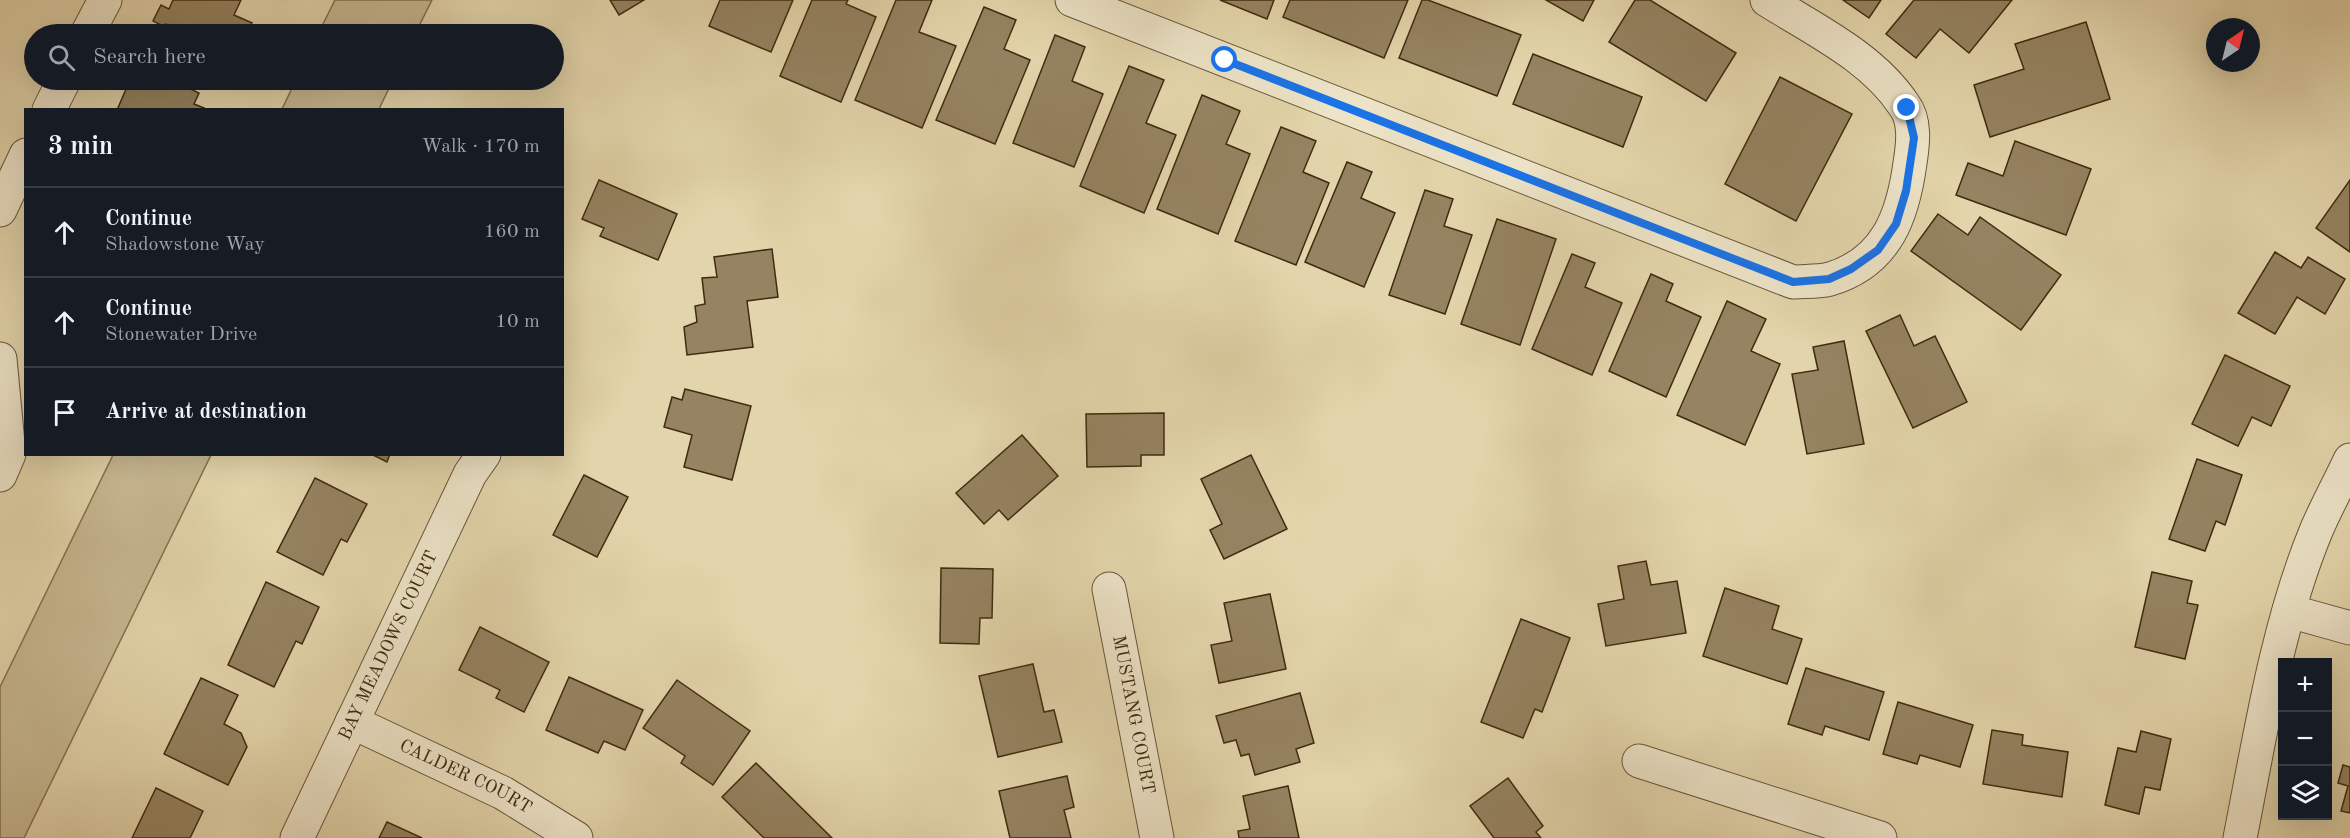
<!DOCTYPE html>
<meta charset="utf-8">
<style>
:root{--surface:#171b24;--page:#20242c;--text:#f1f3f6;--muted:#9ea1a6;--line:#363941}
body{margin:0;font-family:"Old Standard TT",serif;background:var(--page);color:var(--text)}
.controls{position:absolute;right:18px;bottom:18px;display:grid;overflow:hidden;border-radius:0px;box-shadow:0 6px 24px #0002}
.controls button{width:54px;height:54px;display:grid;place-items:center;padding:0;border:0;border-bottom:2px solid var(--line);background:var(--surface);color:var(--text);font:30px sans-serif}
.compass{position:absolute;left:2206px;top:18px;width:54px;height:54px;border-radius:50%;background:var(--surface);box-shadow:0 6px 24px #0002;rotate:35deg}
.stop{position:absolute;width:18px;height:18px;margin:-14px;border:4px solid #1a73e8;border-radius:50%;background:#fff}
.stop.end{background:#1a73e8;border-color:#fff;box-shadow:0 2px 6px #0008}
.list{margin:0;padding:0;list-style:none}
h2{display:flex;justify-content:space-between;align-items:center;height:78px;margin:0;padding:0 24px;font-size:26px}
h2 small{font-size:20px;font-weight:400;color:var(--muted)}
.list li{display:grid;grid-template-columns:39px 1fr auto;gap:18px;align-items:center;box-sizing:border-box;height:90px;padding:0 24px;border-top:2px solid var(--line)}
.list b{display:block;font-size:22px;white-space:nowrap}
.list p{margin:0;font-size:20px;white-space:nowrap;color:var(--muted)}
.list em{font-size:20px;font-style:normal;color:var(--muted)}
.icon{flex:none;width:33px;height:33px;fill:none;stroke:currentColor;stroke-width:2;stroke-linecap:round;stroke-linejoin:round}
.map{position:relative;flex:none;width:2350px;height:838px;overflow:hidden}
.search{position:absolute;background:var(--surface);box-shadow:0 6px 24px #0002;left:24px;top:24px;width:540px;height:66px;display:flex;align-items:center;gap:15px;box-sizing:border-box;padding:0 21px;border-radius:33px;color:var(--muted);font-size:22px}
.panel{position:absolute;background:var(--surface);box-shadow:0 6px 24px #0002;left:24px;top:108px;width:540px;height:348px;border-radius:0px}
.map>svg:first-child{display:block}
.green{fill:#c7b891;stroke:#847251;stroke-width:1.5}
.building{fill:#958361;stroke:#402b11;stroke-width:1.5}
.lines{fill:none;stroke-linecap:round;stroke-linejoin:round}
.minor-casing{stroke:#695638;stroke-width:35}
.minor{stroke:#ede4c8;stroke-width:33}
.route{stroke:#1a73e8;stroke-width:8}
.labels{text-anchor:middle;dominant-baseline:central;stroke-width:4.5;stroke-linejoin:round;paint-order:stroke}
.street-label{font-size:18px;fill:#402b11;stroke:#ede4c8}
</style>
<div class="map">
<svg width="2350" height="838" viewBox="0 0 2350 838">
<rect width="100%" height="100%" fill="#e3d5ab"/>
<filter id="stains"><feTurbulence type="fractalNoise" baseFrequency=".00333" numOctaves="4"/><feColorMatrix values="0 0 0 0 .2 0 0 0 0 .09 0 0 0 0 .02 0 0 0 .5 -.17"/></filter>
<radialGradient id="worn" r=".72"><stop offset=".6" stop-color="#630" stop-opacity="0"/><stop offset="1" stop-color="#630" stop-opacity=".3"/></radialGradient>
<!-- green -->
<g class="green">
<path d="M335 0H432L415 34H318Z"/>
<path d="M296 80H393L379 109H282Z"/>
<path d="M113 455H211L24 838H0V687Z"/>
</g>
<!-- building -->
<g class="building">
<path d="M173 0H241L234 15 252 23 247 34H185V33L166 24 165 27 153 21 161 5 169 9Z"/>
<path d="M610 0H644L619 15Z"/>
<path d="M720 0H793L771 52 709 26Z"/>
<path d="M812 0H848L846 4 876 17 841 102 780 76Z"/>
<path d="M896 0H932L919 32 956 46 922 128 855 100Z"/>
<path d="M1220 0H1274L1267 19Z"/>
<path d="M1290 0H1408L1384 58 1283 17Z"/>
<path d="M1422 0H1428L1521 35 1497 96 1399 58Z"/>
<path d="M1546 0H1594L1583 21Z"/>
<path d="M1635 0H1650L1736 53 1706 101 1609 42Z"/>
<path d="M1843 0H1881L1869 18Z"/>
<path d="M1914 0H2012L1969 53 1940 29 1916 58 1886 34Z"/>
<path d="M984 7 1016 20 1004 49 1030 60 995 144 936 120Z"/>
<path d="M2086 22 2110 99 1990 137 1974 85 2024 69 2015 44Z"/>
<path d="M1055 35 1085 47 1072 81 1103 94 1074 167 1013 143Z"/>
<path d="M1533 54 1642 97 1623 147 1513 104Z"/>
<path d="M1129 66 1164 80 1146 123 1176 135 1144 213 1080 186Z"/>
<path d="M1780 77 1852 114 1796 221 1725 184Z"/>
<path d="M130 80H186L189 81 186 87 199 93 194 104 204 108 203 110H117Z"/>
<path d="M1202 95 1240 111 1226 144 1250 154 1218 234 1157 209Z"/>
<path d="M1281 127 1316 141 1303 172 1329 183 1296 265 1235 241Z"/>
<path d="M2015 141 2091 169 2066 235 1956 195 1968 163 2003 176Z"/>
<path d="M1347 162 1372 172 1361 198 1395 213 1364 287 1305 262Z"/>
<path d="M599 180 677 214 658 260 600 236 604 228 582 219Z"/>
<path d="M2350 180V252L2316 228Z"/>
<path d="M1425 190 1453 199 1444 226 1472 235 1445 314 1389 295Z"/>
<path d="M1938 214 1968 235 1980 217 2061 275 2021 330 1911 251Z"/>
<path d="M1497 219 1556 239 1520 345 1461 324Z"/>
<path d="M772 249 778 297 747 301 753 347 687 355 684 327 697 322 695 306 705 304 702 278 717 277 714 257Z"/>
<path d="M2275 252 2301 268 2308 257 2345 279 2325 314 2297 297 2275 334 2238 313Z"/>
<path d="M1572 254 1595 263 1585 287 1622 303 1592 375 1532 349Z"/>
<path d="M1651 274 1673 284 1666 301 1701 317 1666 397 1609 371Z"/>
<path d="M1727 301 1766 319 1751 351 1780 364 1745 445 1677 415Z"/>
<path d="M1900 315 1914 346 1935 336 1967 402 1913 428 1866 331Z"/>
<path d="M1844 341 1864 444 1807 454 1792 374 1818 370 1813 347Z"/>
<path d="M2225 355 2290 386 2271 426 2252 417 2238 446 2192 424Z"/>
<path d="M685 389 751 406 732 480 684 467 692 435 664 427 672 397 682 400Z"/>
<path d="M1164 413V455H1141V466L1087 467 1086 414Z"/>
<path d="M1022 435 1058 476 1008 520 999 510 984 524 956 493Z"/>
<path d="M371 454H390L387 462Z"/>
<path d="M1251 455 1287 529 1224 559 1210 530 1222 524 1201 479Z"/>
<path d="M2197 459 2242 475 2225 525 2216 521 2205 551 2169 539Z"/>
<path d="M584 475 628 497 597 557 553 535Z"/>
<path d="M315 478 367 504 347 542 341 539 323 575 277 552Z"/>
<path d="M1646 561 1651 585 1677 581 1686 633 1606 646 1598 604 1624 599 1618 566Z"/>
<path d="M941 568 993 569 992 618H980L979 644 940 643Z"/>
<path d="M2152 572 2192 581 2187 603 2198 605 2185 659 2135 647Z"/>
<path d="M266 582 319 607 302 644 296 641 274 687 228 665Z"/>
<path d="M1725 588 1779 606 1772 629 1802 639 1787 684 1703 656Z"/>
<path d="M1270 594 1286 669 1219 683 1211 645 1232 641 1224 603Z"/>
<path d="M1521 619 1570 638 1542 712 1535 709 1523 738 1481 722Z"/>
<path d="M480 627 549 662 524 712 496 698 500 690 459 670Z"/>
<path d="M1033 664 1044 712 1054 710 1062 742 998 757 979 676Z"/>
<path d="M1806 668 1884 692 1869 740 1825 726 1822 735 1788 724Z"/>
<path d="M569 677 643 710 625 750 604 741 598 753 546 730Z"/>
<path d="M201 678 238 695 224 724 241 733 247 747 228 785 164 754Z"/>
<path d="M677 680 750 731 713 785 681 763 685 756 643 728Z"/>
<path d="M1300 693 1314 743 1296 749 1300 762 1255 775 1249 754 1241 756 1236 740 1224 743 1216 716Z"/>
<path d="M1898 702 1973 725 1960 767 1920 755 1917 764 1883 754Z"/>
<path d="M1992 730 2023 735 2022 745 2068 752 2062 797 1983 784Z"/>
<path d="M2141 731 2171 739 2160 790 2145 787 2139 814 2105 805 2118 748 2136 752Z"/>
<path d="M756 763 832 838H764L722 797Z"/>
<path d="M2343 765 2350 767V813L2341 811 2348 786 2338 783Z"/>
<path d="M1067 776 1074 807 1064 810 1071 838H1010L999 791Z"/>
<path d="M1508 778 1543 826 1536 832 1541 838H1494L1470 806Z"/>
<path d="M1288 786 1299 838H1239L1238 831 1250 829 1243 796Z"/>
<path d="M156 788 203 811 190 838H132Z"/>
<path d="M387 822 422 838H379Z"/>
</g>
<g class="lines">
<defs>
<g id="minor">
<path d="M1072 0 1793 282C1805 281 1819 282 1830 279 1887 262 1903 215 1910 163 1913 144 1916 121 1904 105 1872 57 1815 30 1767 0"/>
<path d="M87 34 105 0"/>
<path d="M49 110 64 80"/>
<path d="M0 210 26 155"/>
<path d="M0 359 9 454 0 475"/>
<path id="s1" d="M1109 589 1157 838"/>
<path d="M2289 611 2350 628"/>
<path id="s2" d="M352 722 503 793 576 838"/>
<path d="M1639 761 1880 838"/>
<path id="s3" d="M297 838 470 474 484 454"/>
<path d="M2240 838C2260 737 2277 625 2316 531 2326 507 2339 484 2350 460"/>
</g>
</defs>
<!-- minor casing -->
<use href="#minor" class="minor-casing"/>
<!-- minor -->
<use href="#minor" class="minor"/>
</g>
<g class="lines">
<!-- route -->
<path class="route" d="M1225 60 1793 282 1829 279 1851 269 1878 250 1896 224 1906 191 1914 138 1907 108"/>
</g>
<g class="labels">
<!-- street labels -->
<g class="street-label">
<text stroke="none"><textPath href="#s3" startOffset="213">BAY MEADOWS COURT</textPath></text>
<text stroke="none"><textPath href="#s1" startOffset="128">MUSTANG COURT</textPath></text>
<text stroke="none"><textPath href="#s2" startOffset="126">CALDER COURT</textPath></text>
</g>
</g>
<rect width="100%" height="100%" filter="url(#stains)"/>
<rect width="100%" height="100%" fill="url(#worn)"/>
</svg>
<div class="controls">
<button>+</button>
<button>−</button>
<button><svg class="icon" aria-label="layers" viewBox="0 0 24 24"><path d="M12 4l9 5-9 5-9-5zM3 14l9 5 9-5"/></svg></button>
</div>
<svg class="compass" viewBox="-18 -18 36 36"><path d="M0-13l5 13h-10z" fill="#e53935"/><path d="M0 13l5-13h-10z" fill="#9ea1a6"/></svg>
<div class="stop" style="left:1225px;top:60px"></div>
<div class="stop end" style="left:1907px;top:108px"></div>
<div class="search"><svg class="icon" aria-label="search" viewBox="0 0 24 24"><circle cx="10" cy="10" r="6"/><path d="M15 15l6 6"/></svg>Search here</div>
<section class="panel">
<h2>3 min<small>Walk · 170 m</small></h2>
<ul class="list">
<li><svg class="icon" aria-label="ahead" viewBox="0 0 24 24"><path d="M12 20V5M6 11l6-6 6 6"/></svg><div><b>Continue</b><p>Shadowstone Way</p></div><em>160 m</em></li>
<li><svg class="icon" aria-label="ahead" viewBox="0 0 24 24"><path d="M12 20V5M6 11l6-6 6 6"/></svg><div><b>Continue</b><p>Stonewater Drive</p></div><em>10 m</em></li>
<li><svg class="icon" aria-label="arrive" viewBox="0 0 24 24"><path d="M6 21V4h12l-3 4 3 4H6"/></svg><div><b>Arrive at destination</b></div></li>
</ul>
</section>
</div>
